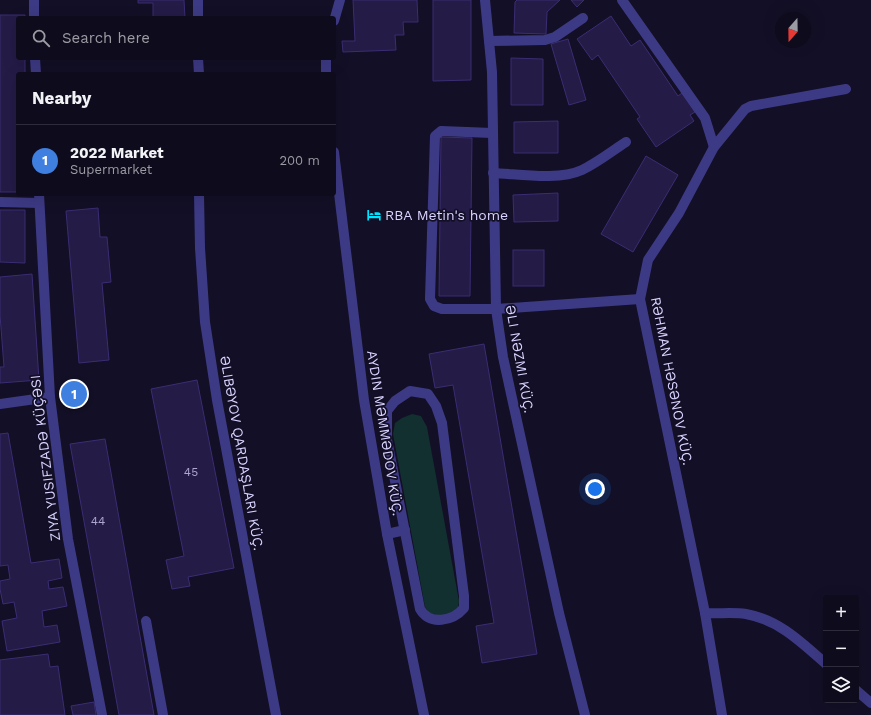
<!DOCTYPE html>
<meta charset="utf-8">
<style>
:root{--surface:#0e0b1c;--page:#171425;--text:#f1f3f6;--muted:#9b9ba3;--line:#2e2b3b;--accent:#0f766e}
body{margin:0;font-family:"Work Sans",sans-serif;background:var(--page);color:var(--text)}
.controls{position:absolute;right:12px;bottom:12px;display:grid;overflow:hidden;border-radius:4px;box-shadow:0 4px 16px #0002}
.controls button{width:36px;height:36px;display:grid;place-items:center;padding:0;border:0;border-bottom:1px solid var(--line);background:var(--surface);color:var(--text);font:20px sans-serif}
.compass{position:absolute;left:775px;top:12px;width:36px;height:36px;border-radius:50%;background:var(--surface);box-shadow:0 4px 16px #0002;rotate:200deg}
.you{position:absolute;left:595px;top:489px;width:14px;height:14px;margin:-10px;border:3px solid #fff;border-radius:50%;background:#1a73e8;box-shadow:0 0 0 6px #1a73e833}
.badge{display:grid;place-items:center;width:26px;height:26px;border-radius:50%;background:var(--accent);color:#fff;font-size:13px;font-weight:700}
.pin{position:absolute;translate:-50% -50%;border:2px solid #fff;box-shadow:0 1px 4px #0006}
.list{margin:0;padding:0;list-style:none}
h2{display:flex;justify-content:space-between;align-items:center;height:52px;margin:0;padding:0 16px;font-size:17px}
h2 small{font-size:13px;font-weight:400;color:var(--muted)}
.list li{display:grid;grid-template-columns:26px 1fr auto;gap:12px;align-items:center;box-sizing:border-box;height:72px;padding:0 16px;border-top:1px solid var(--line)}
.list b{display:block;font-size:15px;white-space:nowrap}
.list p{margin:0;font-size:13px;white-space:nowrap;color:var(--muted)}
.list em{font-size:13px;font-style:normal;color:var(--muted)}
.icon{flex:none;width:22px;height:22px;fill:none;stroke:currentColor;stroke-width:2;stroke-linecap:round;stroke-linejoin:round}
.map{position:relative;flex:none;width:871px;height:715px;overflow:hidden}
.search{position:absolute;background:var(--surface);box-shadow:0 4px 16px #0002;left:16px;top:16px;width:320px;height:44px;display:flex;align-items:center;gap:10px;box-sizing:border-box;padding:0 14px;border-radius:4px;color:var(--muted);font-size:15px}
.panel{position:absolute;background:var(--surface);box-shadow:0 4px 16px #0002;left:16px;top:72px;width:320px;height:124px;border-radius:4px}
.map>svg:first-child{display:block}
.green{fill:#12302f}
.building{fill:#241b47;stroke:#3b2d73}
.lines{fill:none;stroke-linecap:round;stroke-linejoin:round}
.lane{stroke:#3d3a85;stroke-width:10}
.street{stroke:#3d3a85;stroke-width:10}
.labels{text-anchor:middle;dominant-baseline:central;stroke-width:3.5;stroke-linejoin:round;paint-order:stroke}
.number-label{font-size:12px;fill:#aca6d1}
.poi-label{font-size:14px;fill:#d9d4ff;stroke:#130f26;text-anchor:start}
.street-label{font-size:14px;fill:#d9d4ff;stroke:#130f26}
</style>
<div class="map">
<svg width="871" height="715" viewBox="0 0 871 715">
<rect width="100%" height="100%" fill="#130f26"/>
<!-- green -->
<path class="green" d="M412 414 421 416 427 427 459 601 458 609 440 618 430 614 425 607 393 434 395 423 402 418Z"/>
<!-- building -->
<g class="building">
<path d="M138 0H184L185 18H153V3H138Z"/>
<path d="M353 0H417L418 22H403L404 35H395L396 50 343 52 342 41H355Z"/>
<path d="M433 0H471V80L433 81Z"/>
<path d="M517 0H560L547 12 546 34 514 33 515 2Z"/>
<path d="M571 0H584L577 7Z"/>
<path d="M0 15H25V18H18V58H25V74H18V192H0Z"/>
<path d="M611 16 631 46 640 40 678 96 682 93 695 112 690 115 694 121 656 147 637 119 640 117 598 55 592 60 577 39Z"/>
<path d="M568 39 586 100 569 105 551 44Z"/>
<path d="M511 58 543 59V105H511Z"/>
<path d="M558 121V153H514V122Z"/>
<path d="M441 137 472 138 470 296H439Z"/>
<path d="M646 156 678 175 633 252 601 234Z"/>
<path d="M558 193V221L514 222 513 195Z"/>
<path d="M98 208 100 237H107L111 282 102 283 109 360 79 363 66 211Z"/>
<path d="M0 210H25V263L0 262Z"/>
<rect x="513" y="250" width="31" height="36"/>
<path d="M32 274 39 380 0 383V367H4L0 315V277Z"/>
<path d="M484 344 537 654 482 663 476 626 494 623 453 385 435 388 429 354Z"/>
<path d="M197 380 234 568 188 577 190 586 172 589 166 560 184 556 151 389Z"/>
<path d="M8 433 31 563 59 559 62 578 48 581 49 589 63 587 67 606 42 611 44 627 57 625 60 642 7 651 2 621 17 618 14 602 3 604 0 589V581L10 579 8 565 0 566V434Z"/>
<path d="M105 439 154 715H119L70 444Z"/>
<path d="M48 654 50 667 58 666 65 715H0V660Z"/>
<path d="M94 702 96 715H73L71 706Z"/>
</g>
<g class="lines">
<!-- lane -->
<g class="lane">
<path d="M489 41 545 40 555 37 583 18"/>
<path d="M492 133 441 131 435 136 430 299 434 306 442 309H496"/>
<path d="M493 173C519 174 558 181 582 170 597 163 612 151 626 142"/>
<path d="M0 202 39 203"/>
<path d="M410 391 428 394 436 406 442 423 464 596V608C453 621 430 626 420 609L387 440V411L395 401Z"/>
<path d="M387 534 405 530"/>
<path d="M146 621 163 715"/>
</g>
<!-- street -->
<g class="street">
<path d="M34 0V18"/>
<path d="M198 0V18"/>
<path d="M485 0 492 72 496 309 503 357 559 613 585 715"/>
<path d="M622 0 705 118 714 147"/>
<path d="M334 21 340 0"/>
<path d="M35 58 36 74"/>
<path d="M198 58 199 74"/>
<path d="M326 74V58"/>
<path d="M334 152 364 400 387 534 424 715"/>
<path d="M39 194 50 397 68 539 102 715"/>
<path d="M199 194 200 248 205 322 217 400 276 715"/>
<path d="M496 309 640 299"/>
<path d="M0 404 50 397"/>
<path d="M705 613C718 614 733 612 746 614 779 620 801 642 826 664"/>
<path d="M856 690 871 703"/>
<path d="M722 715 705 613 640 299 648 260 679 213 714 147 745 109 751 106 846 89"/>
</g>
</g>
<!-- icons -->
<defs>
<symbol id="hotel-bare" viewBox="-9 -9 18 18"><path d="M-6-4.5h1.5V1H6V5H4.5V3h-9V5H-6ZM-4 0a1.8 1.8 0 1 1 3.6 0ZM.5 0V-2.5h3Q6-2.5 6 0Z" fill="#00e5ff" stroke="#130f26" stroke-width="2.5" paint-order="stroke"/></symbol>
</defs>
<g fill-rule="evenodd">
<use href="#hotel-bare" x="364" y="205" width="20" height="20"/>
</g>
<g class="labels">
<!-- number labels -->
<g class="number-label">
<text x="191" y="472">45</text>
<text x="98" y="521">44</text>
</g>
<!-- poi labels -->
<g class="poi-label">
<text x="385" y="215">RBA Metin's home</text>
</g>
<!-- street labels -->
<g class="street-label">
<text transform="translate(520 359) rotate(80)">ƏLI NƏZMI KÜÇ.</text>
<text transform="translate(672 381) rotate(79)">RƏHMAN HƏSƏNOV KÜÇ.</text>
<text transform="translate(385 433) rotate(81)">AYDIN MƏMMƏDOV KÜÇ.</text>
<text transform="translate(242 453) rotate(80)">ƏLIBƏYOV QARDAŞLARI KÜÇ.</text>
<text transform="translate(45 458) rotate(-97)">ZIYA YUSIFZADƏ KÜÇƏSI</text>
</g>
</g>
</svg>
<div class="controls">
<button>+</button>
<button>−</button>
<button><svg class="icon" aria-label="layers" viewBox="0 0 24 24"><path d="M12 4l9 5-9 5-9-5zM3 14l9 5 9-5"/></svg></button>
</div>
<svg class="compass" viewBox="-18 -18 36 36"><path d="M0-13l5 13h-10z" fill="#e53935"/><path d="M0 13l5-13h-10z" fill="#9b9ba3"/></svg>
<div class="you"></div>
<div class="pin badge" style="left:74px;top:394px;background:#3f7fe0">1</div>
<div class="search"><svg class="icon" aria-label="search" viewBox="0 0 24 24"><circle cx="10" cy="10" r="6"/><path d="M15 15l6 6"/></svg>Search here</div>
<section class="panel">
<h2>Nearby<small></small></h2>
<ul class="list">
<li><span class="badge" style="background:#3f7fe0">1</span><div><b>2022 Market</b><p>Supermarket</p></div><em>200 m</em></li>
</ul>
</section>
</div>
